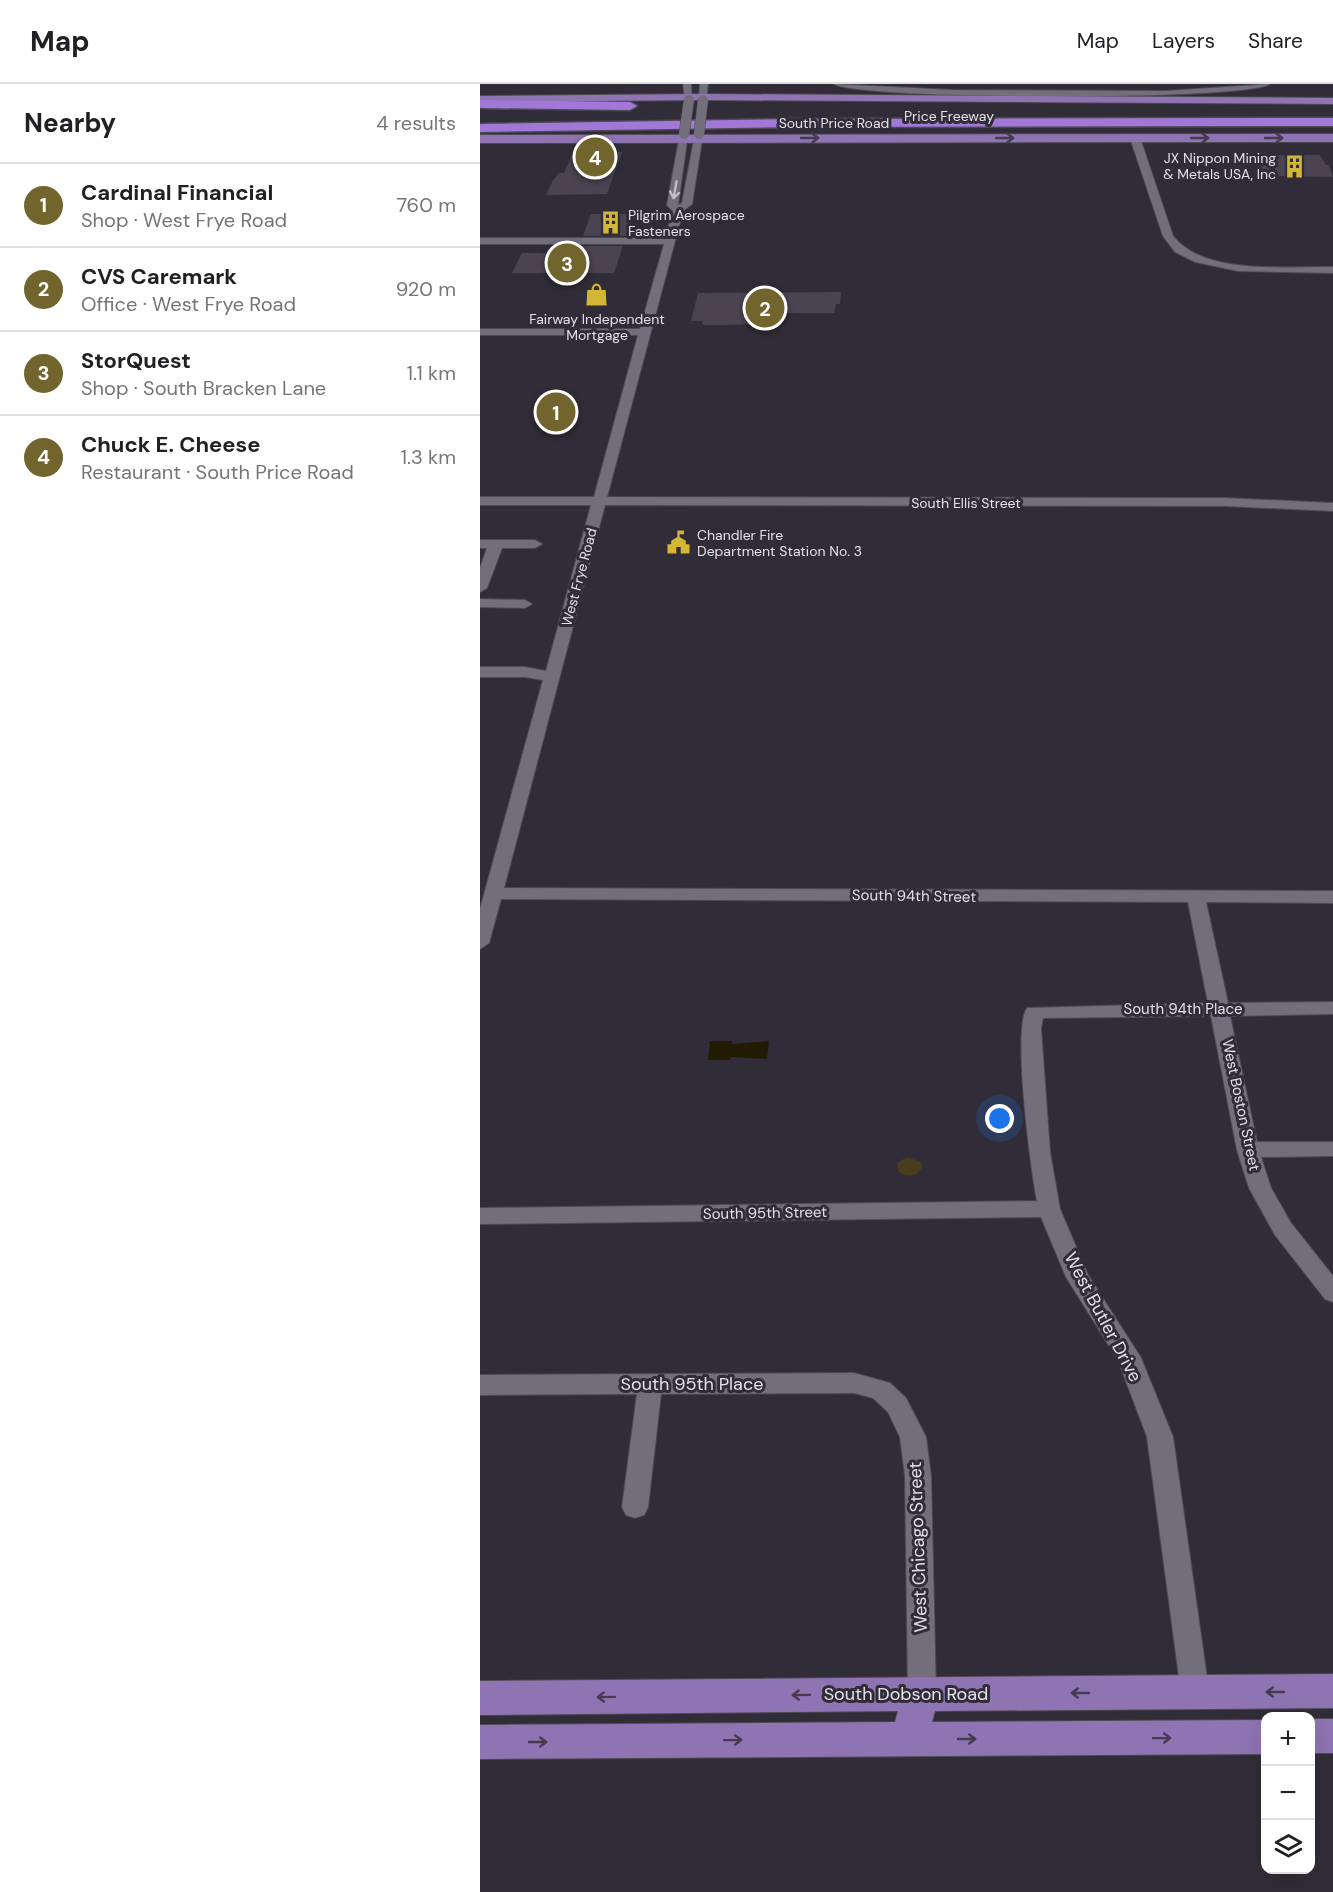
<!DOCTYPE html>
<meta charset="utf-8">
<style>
:root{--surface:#fff;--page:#f2f2f2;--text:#202124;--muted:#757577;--line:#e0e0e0;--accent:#71642c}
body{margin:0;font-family:"DM Sans",sans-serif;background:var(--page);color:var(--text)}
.controls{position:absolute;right:18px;bottom:18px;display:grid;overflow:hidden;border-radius:12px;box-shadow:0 6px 24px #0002}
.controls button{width:54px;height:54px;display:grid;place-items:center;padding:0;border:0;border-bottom:2px solid var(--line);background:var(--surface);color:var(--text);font:30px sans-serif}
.you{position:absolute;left:520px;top:1035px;width:21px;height:21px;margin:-15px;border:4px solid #fff;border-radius:50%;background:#1a73e8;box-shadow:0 0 0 9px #1a73e833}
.badge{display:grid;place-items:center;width:39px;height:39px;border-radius:50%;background:var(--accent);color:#fff;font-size:20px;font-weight:700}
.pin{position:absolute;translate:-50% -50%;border:3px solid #fff;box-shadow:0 2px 6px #0006}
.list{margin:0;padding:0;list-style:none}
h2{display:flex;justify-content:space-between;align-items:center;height:78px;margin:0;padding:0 24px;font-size:26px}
h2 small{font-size:20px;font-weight:400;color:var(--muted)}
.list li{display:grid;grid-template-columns:39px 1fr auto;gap:18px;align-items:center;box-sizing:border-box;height:84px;padding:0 24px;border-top:2px solid var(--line)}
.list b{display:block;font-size:22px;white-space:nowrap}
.list p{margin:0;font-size:20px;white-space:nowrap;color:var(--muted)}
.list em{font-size:20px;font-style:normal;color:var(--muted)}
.icon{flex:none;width:33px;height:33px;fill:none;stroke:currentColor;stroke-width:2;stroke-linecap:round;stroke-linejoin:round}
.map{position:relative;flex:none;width:853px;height:1808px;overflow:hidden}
header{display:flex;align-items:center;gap:36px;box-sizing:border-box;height:84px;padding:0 30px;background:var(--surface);border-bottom:2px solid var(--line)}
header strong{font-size:28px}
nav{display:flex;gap:33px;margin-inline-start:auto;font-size:21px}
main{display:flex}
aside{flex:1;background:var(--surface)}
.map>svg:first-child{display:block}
.green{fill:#463e1d}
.water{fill:#211b03}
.building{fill:#494450}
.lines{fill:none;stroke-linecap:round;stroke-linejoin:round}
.minor-casing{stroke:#4e4a53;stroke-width:2}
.major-casing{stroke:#4e4a53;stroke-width:2}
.highway-casing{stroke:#4e4a53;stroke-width:3}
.minor{fill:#736e7b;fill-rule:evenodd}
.major{fill:#8f74b3;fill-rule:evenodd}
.highway{fill:#a178d8;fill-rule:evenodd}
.minor-bridge-casing{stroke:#4e4a53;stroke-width:11;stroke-linecap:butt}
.minor-bridge{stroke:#736e7b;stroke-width:10}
.oneway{stroke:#443b51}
.oneway2{stroke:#c1bec7}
.labels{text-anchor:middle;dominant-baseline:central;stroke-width:6;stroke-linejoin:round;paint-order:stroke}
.far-street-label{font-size:14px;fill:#e3e0e7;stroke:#312d38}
.far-poi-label{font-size:14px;fill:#e3e0e7;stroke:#312d38;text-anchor:start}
.street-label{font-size:15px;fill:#e3e0e7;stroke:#312d38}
.near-street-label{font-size:18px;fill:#e3e0e7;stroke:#312d38}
</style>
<header>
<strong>Map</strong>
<nav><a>Map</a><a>Layers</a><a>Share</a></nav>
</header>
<main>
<aside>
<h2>Nearby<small>4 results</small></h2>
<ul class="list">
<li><span class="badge">1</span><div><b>Cardinal Financial</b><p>Shop · West Frye Road</p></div><em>760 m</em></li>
<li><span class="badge">2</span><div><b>CVS Caremark</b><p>Office · West Frye Road</p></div><em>920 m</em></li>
<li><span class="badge">3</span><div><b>StorQuest</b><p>Shop · South Bracken Lane</p></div><em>1.1 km</em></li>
<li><span class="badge">4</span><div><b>Chuck E. Cheese</b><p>Restaurant · South Price Road</p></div><em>1.3 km</em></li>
</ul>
</aside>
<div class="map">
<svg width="853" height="1808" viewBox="0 0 853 1808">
<rect width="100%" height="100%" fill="#312d38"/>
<!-- green -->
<path class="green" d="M427 1073 441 1078 442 1083C438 1093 427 1094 419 1088L417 1079Z"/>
<!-- water -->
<path class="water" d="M230 957H252V960L289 957 287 975 251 973 250 976H228Z"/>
<!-- building -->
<g class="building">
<path d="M93 68H142L127 110 66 111 73 96 79 89H84Z"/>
<path d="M796 71H840L846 81H849L853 93 784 92 775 73H797Z"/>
<path d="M111 130H155L147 152H103Z"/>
<path d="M99 162H143L134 189H32L42 169H96Z"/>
<path d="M361 208 360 220H356L354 229H274L273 240 248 241H222L223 237H211L218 209Z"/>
</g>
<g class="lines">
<defs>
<g id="minor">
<path d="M203 0H211L212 18 205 16Z"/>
<path d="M220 0H228L226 18 219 16Z"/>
<path d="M354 0 472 6 686 7 790 0C765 17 379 16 354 0Z"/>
<path d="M204 47 208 50 198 121 202 119 215 50 219 47 223 50 212 120 203 127 127 413 744 414 853 419V427L744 422 125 421 24 804 853 807V819L726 818 748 919 853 918V930L750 932 777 1058H853V1072L781 1073 791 1104 811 1139 853 1192V1218L845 1215 795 1151 769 1104 757 1066 731 932 563 934 561 944 570 1068 580 1125 608 1191 661 1274 693 1353 729 1608 725 1617 715 1621 705 1617 701 1608 667 1353 638 1276 586 1193 561 1133 0 1140V1124L557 1117C551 1085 532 946 547 924L728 919 708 818 21 815 9 859 0 865V825L63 596 45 593H0V583H45L66 587 111 421H0V413H114L158 251H0V245H160L184 160H0V154H185L193 127 187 121 200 50Z"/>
<path d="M655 51 660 54 693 152C725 192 806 182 853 183V189L758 187 715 178 695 168 683 152 650 54Z"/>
<path d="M0 456H55L62 460 55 464H22L7 504 0 508V484L7 464H0Z"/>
<path d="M0 515 45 516 52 520 45 524 0 523Z"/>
<path d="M374 1289 410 1299 426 1314 446 1353 451 1392 456 1610 452 1619 442 1623 432 1619 428 1610 425 1392 420 1353 408 1328 393 1314 374 1309 181 1310 168 1423 164 1431 155 1434 146 1431 142 1423 157 1310 0 1311V1291Z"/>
</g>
<g id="major">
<path d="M224 10 853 14V20L224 16 0 18V12Z"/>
<path d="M853 50V58L0 59V51Z"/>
<path d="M853 1590V1624L455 1627 452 1638 786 1636V1670L0 1675V1641L415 1638 418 1627 0 1631V1597Z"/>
<rect x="830" y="1635" width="23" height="34"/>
</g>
<g id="highway">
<path d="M0 16 150 18 157 22 150 26 0 24Z"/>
<path d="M853 34V42L317 43 0 48V40L317 35Z"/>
</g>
</defs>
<!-- minor casing -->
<use href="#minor" class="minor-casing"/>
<!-- major casing -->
<use href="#major" class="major-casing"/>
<!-- highway casing -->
<use href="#highway" class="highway-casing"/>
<!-- minor -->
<use href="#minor" class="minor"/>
<!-- major -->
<use href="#major" class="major"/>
<!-- highway -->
<use href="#highway" class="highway"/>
<defs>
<g id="minor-bridge">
<path d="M204 50 209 16"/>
<path d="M219 50 223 16"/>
</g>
</defs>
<!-- minor-bridge casing -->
<use href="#minor-bridge" class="minor-bridge-casing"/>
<!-- minor-bridge -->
<use href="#minor-bridge" class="minor-bridge"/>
</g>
<!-- one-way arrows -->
<defs><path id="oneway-shaft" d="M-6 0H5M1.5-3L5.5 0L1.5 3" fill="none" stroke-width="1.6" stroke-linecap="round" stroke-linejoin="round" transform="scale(1.5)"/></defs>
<g class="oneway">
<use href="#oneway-shaft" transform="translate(330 54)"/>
<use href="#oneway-shaft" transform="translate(525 54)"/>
<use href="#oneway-shaft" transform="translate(720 54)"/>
<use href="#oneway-shaft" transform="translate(794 54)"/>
<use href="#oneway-shaft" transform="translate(795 1608) rotate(180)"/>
<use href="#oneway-shaft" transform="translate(600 1609) rotate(180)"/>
<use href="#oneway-shaft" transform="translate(321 1611) rotate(179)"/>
<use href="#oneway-shaft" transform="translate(126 1613) rotate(179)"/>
<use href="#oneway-shaft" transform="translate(682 1654) rotate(-1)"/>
<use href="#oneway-shaft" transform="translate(487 1655)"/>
<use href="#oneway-shaft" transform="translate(253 1656) rotate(-1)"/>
<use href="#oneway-shaft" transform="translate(58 1658)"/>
</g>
<use class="oneway2" href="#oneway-shaft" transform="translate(195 106) rotate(100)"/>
<!-- icons -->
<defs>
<symbol id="building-bare" viewBox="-9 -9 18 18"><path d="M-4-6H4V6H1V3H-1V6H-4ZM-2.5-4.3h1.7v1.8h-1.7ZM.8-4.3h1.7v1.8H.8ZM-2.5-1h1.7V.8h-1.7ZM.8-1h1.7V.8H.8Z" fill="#d3b635" stroke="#312d38" stroke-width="2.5" paint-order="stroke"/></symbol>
<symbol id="shop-bare" viewBox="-9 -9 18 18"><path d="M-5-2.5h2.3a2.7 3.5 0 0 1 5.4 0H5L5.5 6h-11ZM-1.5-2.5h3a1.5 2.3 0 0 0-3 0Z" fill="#d3b635" stroke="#312d38" stroke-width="2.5" paint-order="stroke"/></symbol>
<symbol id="civic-bare" viewBox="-9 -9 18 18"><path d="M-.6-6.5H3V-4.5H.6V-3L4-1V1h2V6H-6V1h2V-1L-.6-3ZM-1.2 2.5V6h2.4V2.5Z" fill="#d3b635" stroke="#312d38" stroke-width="2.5" paint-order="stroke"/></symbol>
</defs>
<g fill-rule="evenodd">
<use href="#building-bare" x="798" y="66" width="33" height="33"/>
<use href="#building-bare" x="114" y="122" width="33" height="33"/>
<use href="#shop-bare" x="100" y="194" width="33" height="33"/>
<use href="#civic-bare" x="182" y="442" width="33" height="33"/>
</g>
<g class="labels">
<!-- far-street labels -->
<g class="far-street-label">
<text x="469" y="32">Price Freeway</text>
<text x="354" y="39">South Price Road</text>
<text x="486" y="419">South Ellis Street</text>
<text transform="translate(99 493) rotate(-75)">West Frye Road</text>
</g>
<!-- far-poi labels -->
<g class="far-poi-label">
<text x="796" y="74" text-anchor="end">JX Nippon Mining<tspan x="796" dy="16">&amp; Metals USA, Inc</tspan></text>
<text x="148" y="131">Pilgrim Aerospace<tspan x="148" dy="16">Fasteners</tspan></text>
<text x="117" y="235" text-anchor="middle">Fairway Independent<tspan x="117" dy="16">Mortgage</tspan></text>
<text x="217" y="451">Chandler Fire<tspan x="217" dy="16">Department Station No. 3</tspan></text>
</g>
<!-- street labels -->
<g class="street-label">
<text transform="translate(434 812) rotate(1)">South 94th Street</text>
<text x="703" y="925">South 94th Place</text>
<text transform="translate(761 1021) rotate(78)">West Boston Street</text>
<text transform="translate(285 1129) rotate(-1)">South 95th Street</text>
</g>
<!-- near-street labels -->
<g class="near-street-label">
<text transform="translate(623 1233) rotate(62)">West Butler Drive</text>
<text x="212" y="1300">South 95th Place</text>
<text transform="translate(438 1463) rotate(-92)">West Chicago Street</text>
<text x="426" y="1610">South Dobson Road</text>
</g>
</g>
</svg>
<div class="controls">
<button>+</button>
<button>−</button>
<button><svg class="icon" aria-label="layers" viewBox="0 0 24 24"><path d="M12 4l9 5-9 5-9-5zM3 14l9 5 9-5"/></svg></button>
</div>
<div class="you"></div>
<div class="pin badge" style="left:76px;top:328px">1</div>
<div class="pin badge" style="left:285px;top:224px">2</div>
<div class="pin badge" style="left:87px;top:179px">3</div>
<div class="pin badge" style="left:115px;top:73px">4</div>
</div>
</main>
